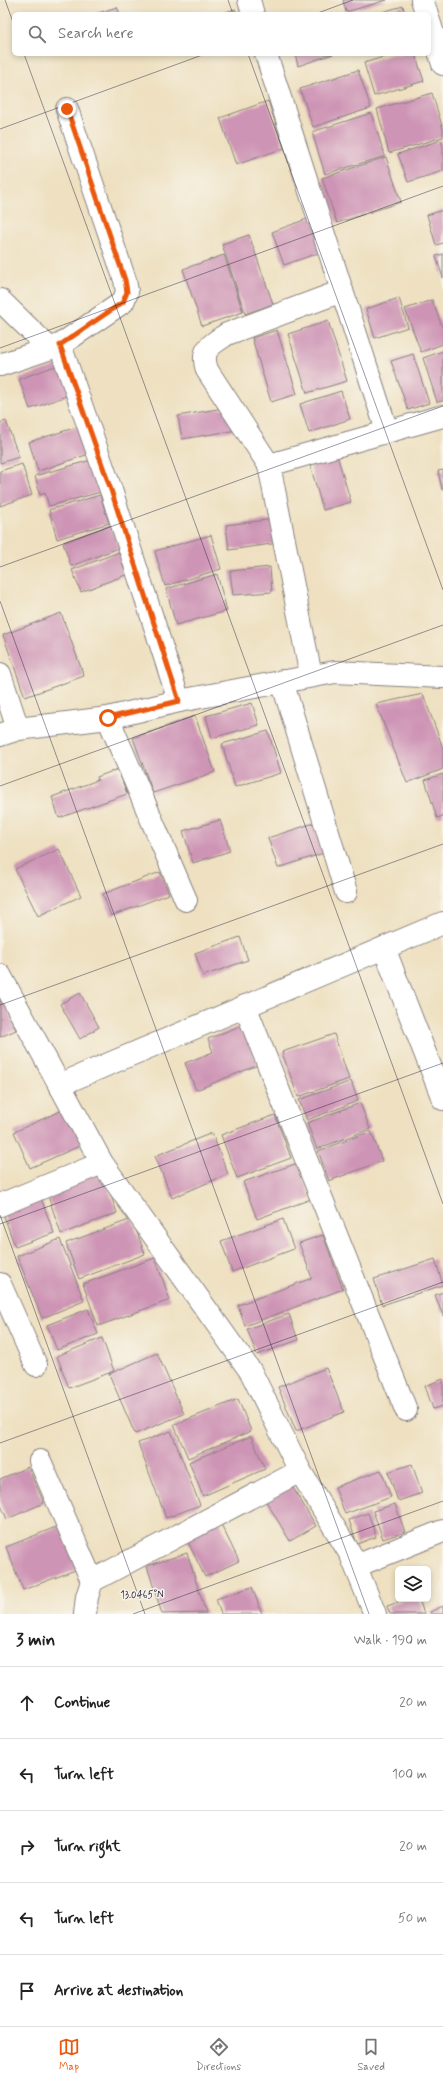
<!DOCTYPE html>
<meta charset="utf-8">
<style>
:root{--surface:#fff;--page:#f6f6f6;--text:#222;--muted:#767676;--line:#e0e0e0;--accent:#ea580c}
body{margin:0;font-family:Mynerve,sans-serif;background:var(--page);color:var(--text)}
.controls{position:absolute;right:12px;bottom:12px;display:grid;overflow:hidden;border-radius:6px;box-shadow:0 2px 6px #0003}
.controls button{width:36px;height:36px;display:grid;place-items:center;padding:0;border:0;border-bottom:1px solid var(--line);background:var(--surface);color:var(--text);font:20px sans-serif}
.stop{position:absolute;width:12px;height:12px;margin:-9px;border:3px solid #ea580c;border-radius:50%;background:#fff}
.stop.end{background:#ea580c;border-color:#fff;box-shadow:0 1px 4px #0008}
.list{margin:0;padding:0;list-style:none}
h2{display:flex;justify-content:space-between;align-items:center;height:52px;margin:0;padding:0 16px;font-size:17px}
h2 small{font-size:13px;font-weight:400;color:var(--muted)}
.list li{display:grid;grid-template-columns:26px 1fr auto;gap:12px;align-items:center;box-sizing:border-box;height:72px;padding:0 16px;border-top:1px solid var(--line)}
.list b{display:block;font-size:15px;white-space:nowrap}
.list em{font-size:13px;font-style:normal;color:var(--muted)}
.icon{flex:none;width:22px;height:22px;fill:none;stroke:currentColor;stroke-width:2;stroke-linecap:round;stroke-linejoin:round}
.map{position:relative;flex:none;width:443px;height:1614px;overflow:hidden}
.search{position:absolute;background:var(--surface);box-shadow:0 2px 6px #0003;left:12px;right:12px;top:12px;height:44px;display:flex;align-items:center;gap:10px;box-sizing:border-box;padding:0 14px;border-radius:6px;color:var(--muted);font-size:15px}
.sheet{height:412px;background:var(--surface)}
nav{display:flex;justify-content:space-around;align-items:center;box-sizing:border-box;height:56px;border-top:1px solid var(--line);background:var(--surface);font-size:11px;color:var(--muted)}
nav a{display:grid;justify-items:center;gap:2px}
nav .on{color:var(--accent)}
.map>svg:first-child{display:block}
.building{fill:#ce94b5}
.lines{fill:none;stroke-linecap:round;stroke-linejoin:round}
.minor-casing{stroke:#88817e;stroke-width:24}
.minor{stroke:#fff;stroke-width:22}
.route{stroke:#ea580c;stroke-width:5}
.ticks{fill:none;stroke:#22223b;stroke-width:1;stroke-opacity:0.45}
.ticks-label{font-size:10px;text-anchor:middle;fill:#22223b;stroke:#f7f3e8;stroke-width:3;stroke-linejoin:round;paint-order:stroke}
</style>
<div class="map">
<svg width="443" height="1614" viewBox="0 0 443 1614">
<rect width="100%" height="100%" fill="#f7f3e8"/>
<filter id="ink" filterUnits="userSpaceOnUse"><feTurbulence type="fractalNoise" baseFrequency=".025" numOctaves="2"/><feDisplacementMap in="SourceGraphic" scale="8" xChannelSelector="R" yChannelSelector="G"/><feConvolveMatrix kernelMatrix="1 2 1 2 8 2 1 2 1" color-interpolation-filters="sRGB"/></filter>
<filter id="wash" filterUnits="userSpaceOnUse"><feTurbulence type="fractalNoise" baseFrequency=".012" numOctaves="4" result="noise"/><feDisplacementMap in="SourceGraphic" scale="16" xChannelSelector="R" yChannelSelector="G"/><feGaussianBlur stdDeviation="0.9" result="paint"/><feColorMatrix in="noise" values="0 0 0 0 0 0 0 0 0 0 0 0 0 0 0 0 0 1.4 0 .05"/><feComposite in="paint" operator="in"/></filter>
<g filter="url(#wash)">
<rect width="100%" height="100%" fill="#eee0c0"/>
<g id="blocks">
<!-- building -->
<g class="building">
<path d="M343 0H387L346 12Z"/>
<path d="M403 6 405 14H375Z"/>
<path d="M117 7 120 14H95Z"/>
<path d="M235 9 237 14H220Z"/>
<path d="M295 54H333L298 66Z"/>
<path d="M393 54H415L424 81 374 96 364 63Z"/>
<path d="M358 70 371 108 313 127 300 89Z"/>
<path d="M432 93 443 129V137L389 153 377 109Z"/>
<path d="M268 101 284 148 236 165 220 118Z"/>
<path d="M371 113 385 156 325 174 312 132Z"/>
<path d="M441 140 443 147V171L408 182 398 154Z"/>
<path d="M386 157 401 202 337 223 322 178Z"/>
<path d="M443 210V243L436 245 427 215Z"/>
<path d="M312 217 324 251 284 265 272 232Z"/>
<path d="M249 235 273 304 245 314 222 244Z"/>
<path d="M443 254V278L436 256Z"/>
<path d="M224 255 243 312 202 326 183 269Z"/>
<path d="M399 298 408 327 375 338 366 309Z"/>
<path d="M432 300 443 329V344L421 352 405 309Z"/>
<path d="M328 321 347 381 307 393 288 334Z"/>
<path d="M277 330 297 394 271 402 252 338Z"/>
<path d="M443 351V401L437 402 423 358Z"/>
<path d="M413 354 429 403 408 410 391 361Z"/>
<path d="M61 364 72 394 30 409 19 379Z"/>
<path d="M341 391 350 419 309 433 300 404Z"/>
<path d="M229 407 243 429 182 439 178 416Z"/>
<path d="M6 421 19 457 0 463V423Z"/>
<path d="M80 426 89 454 38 471 29 442Z"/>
<path d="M336 452 351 502 323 510 309 461Z"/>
<path d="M91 460 101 492 49 506 45 493 40 495 35 476Z"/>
<path d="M22 464 32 495 0 506V471Z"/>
<path d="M443 470V490H442L438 471Z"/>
<path d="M100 495 109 523 57 539 49 510Z"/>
<path d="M275 519 279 543 229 550 226 525Z"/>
<path d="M111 525 119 548 71 566 63 543Z"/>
<path d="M211 535 221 569 165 586 155 551Z"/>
<path d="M119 552 128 574 81 592 72 570Z"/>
<path d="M270 567 272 592 233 595 230 571Z"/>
<path d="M217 574 227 611 176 625 166 589Z"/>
<path d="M61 613 84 676 25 697 3 635Z"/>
<path d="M423 694 443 748V769L407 783 376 704Z"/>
<path d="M252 703 259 725 212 738 206 716Z"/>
<path d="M195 716 215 772 153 793 133 738Z"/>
<path d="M268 731 281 773 235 787 222 744Z"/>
<path d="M118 769 127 794 59 818 52 797 98 780 97 777Z"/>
<path d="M443 774V816L437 818 425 780Z"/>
<path d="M220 820 230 851 193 863 183 831Z"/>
<path d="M314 823 324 853 278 868 268 838Z"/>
<path d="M59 849 81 896 38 916 15 869Z"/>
<path d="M160 872 169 894 111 916 103 894Z"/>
<path d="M240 937 248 960 203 976 195 953Z"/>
<path d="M80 993 99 1027 80 1039 60 1004Z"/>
<path d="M2 997 16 1030 0 1037V998Z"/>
<path d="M242 1025 258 1065 196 1090 185 1063 213 1052 208 1039Z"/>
<path d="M334 1034 349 1079 298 1097 282 1052Z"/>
<path d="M351 1081 358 1101 307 1120 299 1100Z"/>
<path d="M360 1103 370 1129 317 1149 307 1123Z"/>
<path d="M67 1108 84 1144 30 1168 14 1132Z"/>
<path d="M275 1115 291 1158 237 1178 221 1135Z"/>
<path d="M371 1131 382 1161 329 1181 318 1151Z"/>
<path d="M212 1133 228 1174 172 1198 155 1156Z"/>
<path d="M298 1163 311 1199 257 1219 243 1182Z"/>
<path d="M102 1170 117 1213 61 1234 46 1190Z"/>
<path d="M40 1196 54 1233 15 1247 2 1210Z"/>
<path d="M132 1219 145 1254 79 1279 66 1243Z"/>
<path d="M283 1219 294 1249 232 1272 221 1241Z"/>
<path d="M323 1235 343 1289 245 1326 238 1305 312 1278 299 1243Z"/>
<path d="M60 1239 84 1301 42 1318 17 1256Z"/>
<path d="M155 1258 170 1300 98 1326 83 1284Z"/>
<path d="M435 1259 443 1285 382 1305 374 1279Z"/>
<path d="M443 1292V1316L435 1295Z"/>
<path d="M88 1309 98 1334 57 1350 47 1325Z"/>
<path d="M289 1314 298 1340 257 1355 247 1329Z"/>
<path d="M102 1338 114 1371 69 1388 57 1356Z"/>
<path d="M157 1353 184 1414 135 1434 109 1374Z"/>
<path d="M326 1368 344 1412 296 1431 278 1387Z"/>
<path d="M443 1379V1406L433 1409 425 1386Z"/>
<path d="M238 1399 251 1431 188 1458 174 1425Z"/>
<path d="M171 1431 200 1505 166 1518 138 1443Z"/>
<path d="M251 1436 265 1469 203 1496 189 1462Z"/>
<path d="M412 1464 422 1493 398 1501 388 1472Z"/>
<path d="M28 1467 44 1503 7 1519 0 1503V1479Z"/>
<path d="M381 1470 391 1497 345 1514 335 1487Z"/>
<path d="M292 1486 316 1526 290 1541 266 1501Z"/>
<path d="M395 1504 405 1532 383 1539 373 1511Z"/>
<path d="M368 1513 376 1537 357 1544 349 1520Z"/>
<path d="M219 1520 239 1561 205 1577 185 1536Z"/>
<path d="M61 1525 78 1569 23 1590 6 1547Z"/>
<path d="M187 1553 206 1613 162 1614 147 1566Z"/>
<path d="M252 1587 262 1614H221L216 1599Z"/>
<path d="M408 1599H419L424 1614H390L387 1606Z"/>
<path d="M443 1606V1614H431L430 1612Z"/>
</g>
</g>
</g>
<g filter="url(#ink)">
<use href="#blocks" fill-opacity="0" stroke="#88817e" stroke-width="1"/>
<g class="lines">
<defs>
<g id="minor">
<path d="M249 0 253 14"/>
<path d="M422 0 427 14"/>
<path d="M429 21 443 64"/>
<path d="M266 54 387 431"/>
<path d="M0 300 49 348"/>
<path d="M60 345 111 490 179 701"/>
<path d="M0 365 60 345 123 302 127 292 125 280 67 109"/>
<path d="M269 465 443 416"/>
<path d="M0 674 18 729"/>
<path d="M311 676 269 465 207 370C200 349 211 345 227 334L342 291"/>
<path d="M282 681 346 892"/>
<path d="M108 718 186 900"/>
<path d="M0 735 18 729 108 718 179 701 335 672 443 677"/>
<path d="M384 948 443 1099"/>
<path d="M0 975 102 1163 251 1372 300 1471 351 1555 375 1614"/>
<path d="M245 1006 406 1410"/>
<path d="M59 1085 443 923"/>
<path d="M0 1205 102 1163"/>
<path d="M0 1284 36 1365"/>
<path d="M40 1461 92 1581"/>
<path d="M356 1566 443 1531"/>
<path d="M85 1614 87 1597 92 1581 300 1471"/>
</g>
</defs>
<!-- minor casing -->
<use href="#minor" class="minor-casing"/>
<!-- minor -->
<use href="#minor" class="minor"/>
</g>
</g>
<g class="lines" filter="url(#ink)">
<!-- route -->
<path class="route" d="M67 109 125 280 127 292 123 302 60 345 111 490 179 701 108 718"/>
</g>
<!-- ticks -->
<path class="ticks" d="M5 0 14 25M228 0 233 14M315 14 353 0M24 54 443 1204M248 54 443 590M0 129 205 54M0 348 443 186M0 567 443 406M0 601 369 1614M0 786 443 625M0 1005 443 844M0 1215 145 1614M0 1224 443 1063M0 1443 443 1282M133 1614 443 1501"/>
<g class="ticks-label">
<text x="142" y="1598">13.0465°N</text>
</g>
</svg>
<div class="controls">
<button><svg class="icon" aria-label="layers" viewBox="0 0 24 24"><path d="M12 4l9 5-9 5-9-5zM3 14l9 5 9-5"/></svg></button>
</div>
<div class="stop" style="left:108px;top:718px"></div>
<div class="stop end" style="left:67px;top:109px"></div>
<div class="search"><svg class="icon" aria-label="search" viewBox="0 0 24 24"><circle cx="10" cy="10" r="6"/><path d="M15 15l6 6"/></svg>Search here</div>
</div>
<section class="sheet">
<h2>3 min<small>Walk · 190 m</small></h2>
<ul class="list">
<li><svg class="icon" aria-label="ahead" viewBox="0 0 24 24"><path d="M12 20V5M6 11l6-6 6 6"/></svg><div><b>Continue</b></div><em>20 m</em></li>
<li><svg class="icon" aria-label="left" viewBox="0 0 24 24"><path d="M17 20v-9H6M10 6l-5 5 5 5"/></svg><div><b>Turn left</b></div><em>100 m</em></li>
<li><svg class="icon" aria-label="right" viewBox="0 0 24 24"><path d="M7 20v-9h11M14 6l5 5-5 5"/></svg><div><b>Turn right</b></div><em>20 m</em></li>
<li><svg class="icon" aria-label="left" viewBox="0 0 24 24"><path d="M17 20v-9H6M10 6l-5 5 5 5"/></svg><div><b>Turn left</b></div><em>50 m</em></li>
<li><svg class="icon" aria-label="arrive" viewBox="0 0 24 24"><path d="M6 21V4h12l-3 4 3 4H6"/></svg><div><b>Arrive at destination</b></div></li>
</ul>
</section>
<nav>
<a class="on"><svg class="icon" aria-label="map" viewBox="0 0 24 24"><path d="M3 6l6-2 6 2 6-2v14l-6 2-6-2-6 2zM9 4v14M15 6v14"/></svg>Map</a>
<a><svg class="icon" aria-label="directions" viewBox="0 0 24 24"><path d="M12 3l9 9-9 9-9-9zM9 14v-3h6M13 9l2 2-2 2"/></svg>Directions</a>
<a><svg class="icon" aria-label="saved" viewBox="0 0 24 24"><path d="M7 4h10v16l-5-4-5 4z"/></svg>Saved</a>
</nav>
